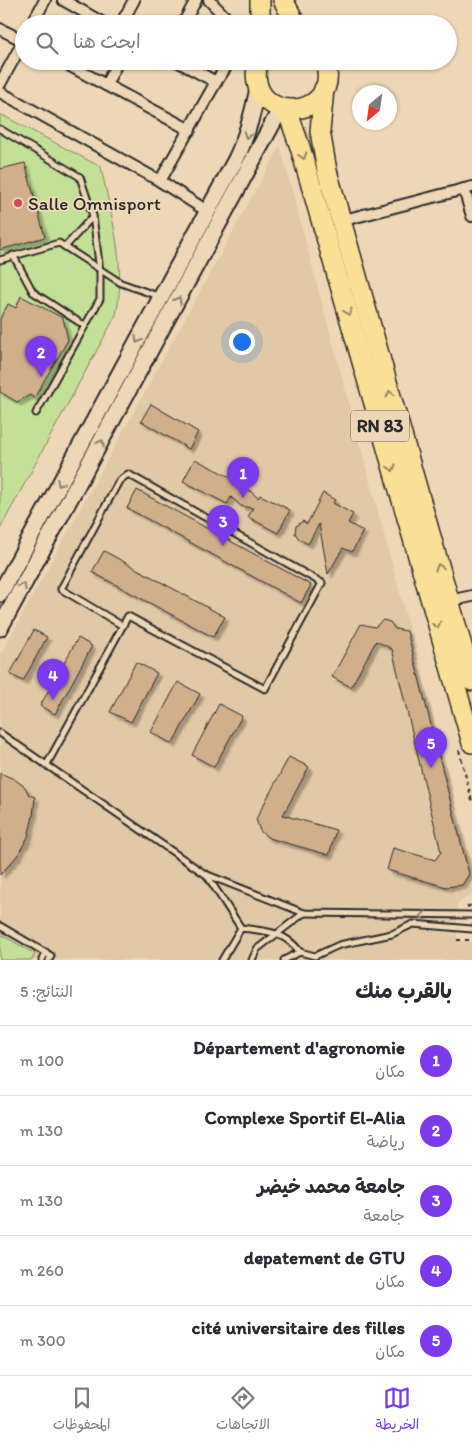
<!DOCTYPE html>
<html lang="ar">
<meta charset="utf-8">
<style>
:root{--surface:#fff;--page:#f7f7f7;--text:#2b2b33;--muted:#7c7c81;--line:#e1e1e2;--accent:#7c3aed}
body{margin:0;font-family:Itim,"Playpen Sans Arabic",sans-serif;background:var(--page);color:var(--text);direction:rtl}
.compass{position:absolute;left:352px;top:85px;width:45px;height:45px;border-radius:50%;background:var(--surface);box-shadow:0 1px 4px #0004;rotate:209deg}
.you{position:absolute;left:241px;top:341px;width:18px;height:18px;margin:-12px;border:4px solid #fff;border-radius:50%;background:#1a73e8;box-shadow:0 0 0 8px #1a73e833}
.badge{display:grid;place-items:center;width:32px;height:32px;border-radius:50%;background:var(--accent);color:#fff;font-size:16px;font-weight:700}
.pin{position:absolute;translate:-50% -41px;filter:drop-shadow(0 1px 2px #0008)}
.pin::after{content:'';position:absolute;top:26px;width:18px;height:15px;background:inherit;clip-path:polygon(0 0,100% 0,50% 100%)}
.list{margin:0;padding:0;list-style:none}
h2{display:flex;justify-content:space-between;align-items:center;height:65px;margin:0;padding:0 20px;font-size:21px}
h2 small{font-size:16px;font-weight:400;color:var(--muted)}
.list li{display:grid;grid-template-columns:32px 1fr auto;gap:15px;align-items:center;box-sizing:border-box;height:70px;padding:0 20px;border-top:1px solid var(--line)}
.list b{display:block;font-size:19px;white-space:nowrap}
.list p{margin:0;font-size:16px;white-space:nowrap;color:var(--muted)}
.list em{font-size:16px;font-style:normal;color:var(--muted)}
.icon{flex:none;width:28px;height:28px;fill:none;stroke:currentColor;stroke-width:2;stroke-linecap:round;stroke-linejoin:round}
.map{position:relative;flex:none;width:472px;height:960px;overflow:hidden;direction:ltr}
.search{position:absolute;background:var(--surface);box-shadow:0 1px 4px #0004;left:15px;right:15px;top:15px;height:55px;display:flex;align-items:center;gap:12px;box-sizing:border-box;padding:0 18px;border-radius:28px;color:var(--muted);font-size:19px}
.sheet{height:415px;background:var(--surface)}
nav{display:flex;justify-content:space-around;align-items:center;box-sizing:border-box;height:70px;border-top:1px solid var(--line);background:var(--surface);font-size:14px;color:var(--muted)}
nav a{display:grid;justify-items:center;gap:2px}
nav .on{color:var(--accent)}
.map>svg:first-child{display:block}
.built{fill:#e1c8a6}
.green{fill:#c4e097;stroke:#788661}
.building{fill:#d1af8b;stroke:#2b2b2b;filter:url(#shadow)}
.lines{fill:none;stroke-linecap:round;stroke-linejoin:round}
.lane-casing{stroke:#2b2b2b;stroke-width:9}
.street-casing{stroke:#2b2b2b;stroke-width:14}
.secondary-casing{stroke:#2b2b2b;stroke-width:19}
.highway-casing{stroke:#2b2b2b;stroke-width:22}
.path{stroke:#2b2b2b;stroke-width:2;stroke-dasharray:4 4;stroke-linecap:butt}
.lane{stroke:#eed7b6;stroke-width:5}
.street{stroke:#eed7b6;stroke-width:10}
.secondary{stroke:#eed7b6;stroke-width:15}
.highway{stroke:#fadf96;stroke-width:19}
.oneway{stroke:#8c8170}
.oneway2{stroke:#928560}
.poi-dot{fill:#d1495b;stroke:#eed7b6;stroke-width:2}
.labels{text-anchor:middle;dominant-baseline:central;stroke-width:4;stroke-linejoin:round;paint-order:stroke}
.shield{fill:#eed7b6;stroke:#665f55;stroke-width:1}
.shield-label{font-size:18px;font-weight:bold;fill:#2b2b2b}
.poi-label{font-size:19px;fill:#2b2b2b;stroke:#eed7b6;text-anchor:start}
</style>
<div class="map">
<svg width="472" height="960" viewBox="0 0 472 960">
<defs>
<filter id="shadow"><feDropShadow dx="4" dy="4" stdDeviation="1" flood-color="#0004"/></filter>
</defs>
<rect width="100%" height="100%" fill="#eed7b6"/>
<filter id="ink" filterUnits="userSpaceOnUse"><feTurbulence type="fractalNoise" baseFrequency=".02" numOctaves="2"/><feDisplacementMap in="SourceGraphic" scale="10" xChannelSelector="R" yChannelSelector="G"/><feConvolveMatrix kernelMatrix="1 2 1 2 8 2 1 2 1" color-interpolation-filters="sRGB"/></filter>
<g filter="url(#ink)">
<!-- built -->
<path class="built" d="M280 146 472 863V894L457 904V940L472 942V960H0V655Z"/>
<!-- green -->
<g class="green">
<path d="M0 114 101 167C111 217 127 264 116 315L0 529Z"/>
<path d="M0 934 35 954 32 960H0Z"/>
</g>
<!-- building -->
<g class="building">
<path d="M25 163 45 237 0 250V169Z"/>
<path d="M21 296 63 318 68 340 34 398 30 395 17 402 0 392V319L8 304 16 308Z"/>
<path d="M151 404 198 432 189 449 141 421Z"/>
<path d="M195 459 239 482 237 486 248 489 258 498 260 495 290 510 278 533 248 517 253 508 241 506 231 497 227 504 183 481Z"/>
<path d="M137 490 311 585 301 603 127 508Z"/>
<path d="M323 493 335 500 333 503 353 514 348 523 363 531 352 552 343 548 328 574 319 524 308 544 299 539 295 533 296 526 303 521 307 524Z"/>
<path d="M104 551 225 617 213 637 92 572Z"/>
<path d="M383 620 390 622 395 629 407 631 469 874 462 885 446 887 387 870 393 848 435 860 441 852 392 649 376 641 351 687 332 677 361 624 375 627Z"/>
<path d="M34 630 47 637 23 681 10 674Z"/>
<path d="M78 638 92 646 55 714 40 706Z"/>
<path d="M136 662 157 673 131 722 110 712Z"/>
<path d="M178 682 200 694 172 744 151 732Z"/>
<path d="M219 704 242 716 214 767 192 755Z"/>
<path d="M289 757 309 767 283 815 336 830 329 855 269 838 260 831 256 819Z"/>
<path d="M0 773 14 779 25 787 29 795 35 797 33 816 28 837 17 856 0 875Z"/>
</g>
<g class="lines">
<defs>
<g id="lane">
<path d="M0 129 80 177 93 216"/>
<path d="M13 255 33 292 85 326 100 299V271L93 216 65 247"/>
<path d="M0 260 59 243 121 283 158 296"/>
<path d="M36 413 85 326"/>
<path d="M0 733 205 874 304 913 472 915"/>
<path d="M46 766 128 616 265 689 322 583 128 474 119 481 61 589 123 626"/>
<path d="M206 874 241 928"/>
<path d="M0 926 51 956 49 960"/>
<path d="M42 960 46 952"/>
<path d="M222 960 241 928C265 931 285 931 300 952L315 956 339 945 392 934 413 924 472 929"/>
<path d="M252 960 257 949 304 913"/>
<path d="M284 960 300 952"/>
</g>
<g id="street">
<path d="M63 0 105 24"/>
<path d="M209 0 232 24"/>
<path d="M32 24 45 0"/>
<path d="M121 24 134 0"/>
<path d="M183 24 196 0"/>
<path d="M0 29 24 41"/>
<path d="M61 61 190 130"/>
<path d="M177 61 216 82"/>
<path d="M0 84 24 40"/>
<path d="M106 85 118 61"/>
<path d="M0 92 160 181 207 211"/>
<path d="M160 181 216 82 230 61"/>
<path d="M464 189 472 216"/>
<path d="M340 221 472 187"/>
<path d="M449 601 472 596"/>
</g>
<g id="secondary">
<path d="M0 594 236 159C247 136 253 113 258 88"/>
<path d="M0 628 281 108"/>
</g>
<g id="highway">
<path d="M260 0V24"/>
<path d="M283 0 296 24"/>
<path d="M258 61C242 127 344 123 325 61"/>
<path d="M324 89 320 131 327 171 472 681"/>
<path d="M287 110 300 147 472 743"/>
</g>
</defs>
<!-- lane casing -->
<use href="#lane" class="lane-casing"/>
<!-- street casing -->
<use href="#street" class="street-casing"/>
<!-- secondary casing -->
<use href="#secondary" class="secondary-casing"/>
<!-- highway casing -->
<use href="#highway" class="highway-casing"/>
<!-- path -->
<g class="path">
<path d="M459 750 472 801"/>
<path d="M467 907 472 905"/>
<path d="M457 940H472"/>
</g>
<!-- lane -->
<use href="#lane" class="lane"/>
<!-- street -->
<use href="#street" class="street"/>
<!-- secondary -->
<use href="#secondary" class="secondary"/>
<!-- highway -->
<use href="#highway" class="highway"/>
</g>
<!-- one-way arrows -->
<defs><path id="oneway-chevron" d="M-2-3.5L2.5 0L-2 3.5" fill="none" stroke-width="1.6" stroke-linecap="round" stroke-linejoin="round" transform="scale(1.25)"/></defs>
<g class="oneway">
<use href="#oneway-chevron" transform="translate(247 135) rotate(109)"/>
<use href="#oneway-chevron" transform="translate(178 300) rotate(-62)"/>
<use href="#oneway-chevron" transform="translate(138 340) rotate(119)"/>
<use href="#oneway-chevron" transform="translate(101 443) rotate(-62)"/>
<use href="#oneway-chevron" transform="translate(60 483) rotate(118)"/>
<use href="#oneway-chevron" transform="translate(23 586) rotate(-62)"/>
<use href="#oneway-chevron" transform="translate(423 916) rotate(180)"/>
</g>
<g class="oneway2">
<use href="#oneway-chevron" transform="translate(303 156) rotate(74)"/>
<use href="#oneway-chevron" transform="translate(348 312) rotate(74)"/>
<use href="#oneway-chevron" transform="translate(390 394) rotate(-106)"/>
<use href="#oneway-chevron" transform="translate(392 468) rotate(74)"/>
<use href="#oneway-chevron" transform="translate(439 567) rotate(-106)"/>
<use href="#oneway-chevron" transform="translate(437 625) rotate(73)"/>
</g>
</g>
<!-- markers -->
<circle class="poi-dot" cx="18" cy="203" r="5"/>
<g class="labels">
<!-- shield labels -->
<rect class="shield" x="351" y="410.5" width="58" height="31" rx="4"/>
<g class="shield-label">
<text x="380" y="426">RN 83</text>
</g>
<!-- poi labels -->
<g class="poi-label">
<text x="28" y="203">Salle Omnisport</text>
</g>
</g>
</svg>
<svg class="compass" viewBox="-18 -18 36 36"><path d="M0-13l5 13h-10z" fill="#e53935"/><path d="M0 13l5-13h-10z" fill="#7c7c81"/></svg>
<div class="you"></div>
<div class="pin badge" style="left:243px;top:498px">1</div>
<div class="pin badge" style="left:41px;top:377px">2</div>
<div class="pin badge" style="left:223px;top:546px">3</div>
<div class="pin badge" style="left:53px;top:700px">4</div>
<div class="pin badge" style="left:431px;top:768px">5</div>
<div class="search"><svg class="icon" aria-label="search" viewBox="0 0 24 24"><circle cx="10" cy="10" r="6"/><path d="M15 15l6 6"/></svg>ابحث هنا</div>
</div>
<section class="sheet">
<h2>بالقرب منك<small>النتائج: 5</small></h2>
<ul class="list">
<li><span class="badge">1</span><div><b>Département d'agronomie</b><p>مكان</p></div><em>100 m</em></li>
<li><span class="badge">2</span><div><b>Complexe Sportif El-Alia</b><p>رياضة</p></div><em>130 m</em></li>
<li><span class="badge">3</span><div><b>جامعة محمد خيضر</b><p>جامعة</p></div><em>130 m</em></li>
<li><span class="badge">4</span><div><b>depatement de GTU</b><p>مكان</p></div><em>260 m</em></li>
<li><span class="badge">5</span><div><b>cité universitaire des filles</b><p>مكان</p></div><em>300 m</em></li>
</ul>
</section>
<nav>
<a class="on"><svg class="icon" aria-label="map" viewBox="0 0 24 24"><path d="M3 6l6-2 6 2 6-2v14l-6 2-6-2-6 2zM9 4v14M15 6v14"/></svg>الخريطة</a>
<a><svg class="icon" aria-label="directions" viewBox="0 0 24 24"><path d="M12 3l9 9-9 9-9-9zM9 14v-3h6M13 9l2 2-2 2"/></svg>الاتجاهات</a>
<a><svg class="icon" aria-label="saved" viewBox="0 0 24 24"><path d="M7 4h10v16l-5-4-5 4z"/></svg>المحفوظات</a>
</nav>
